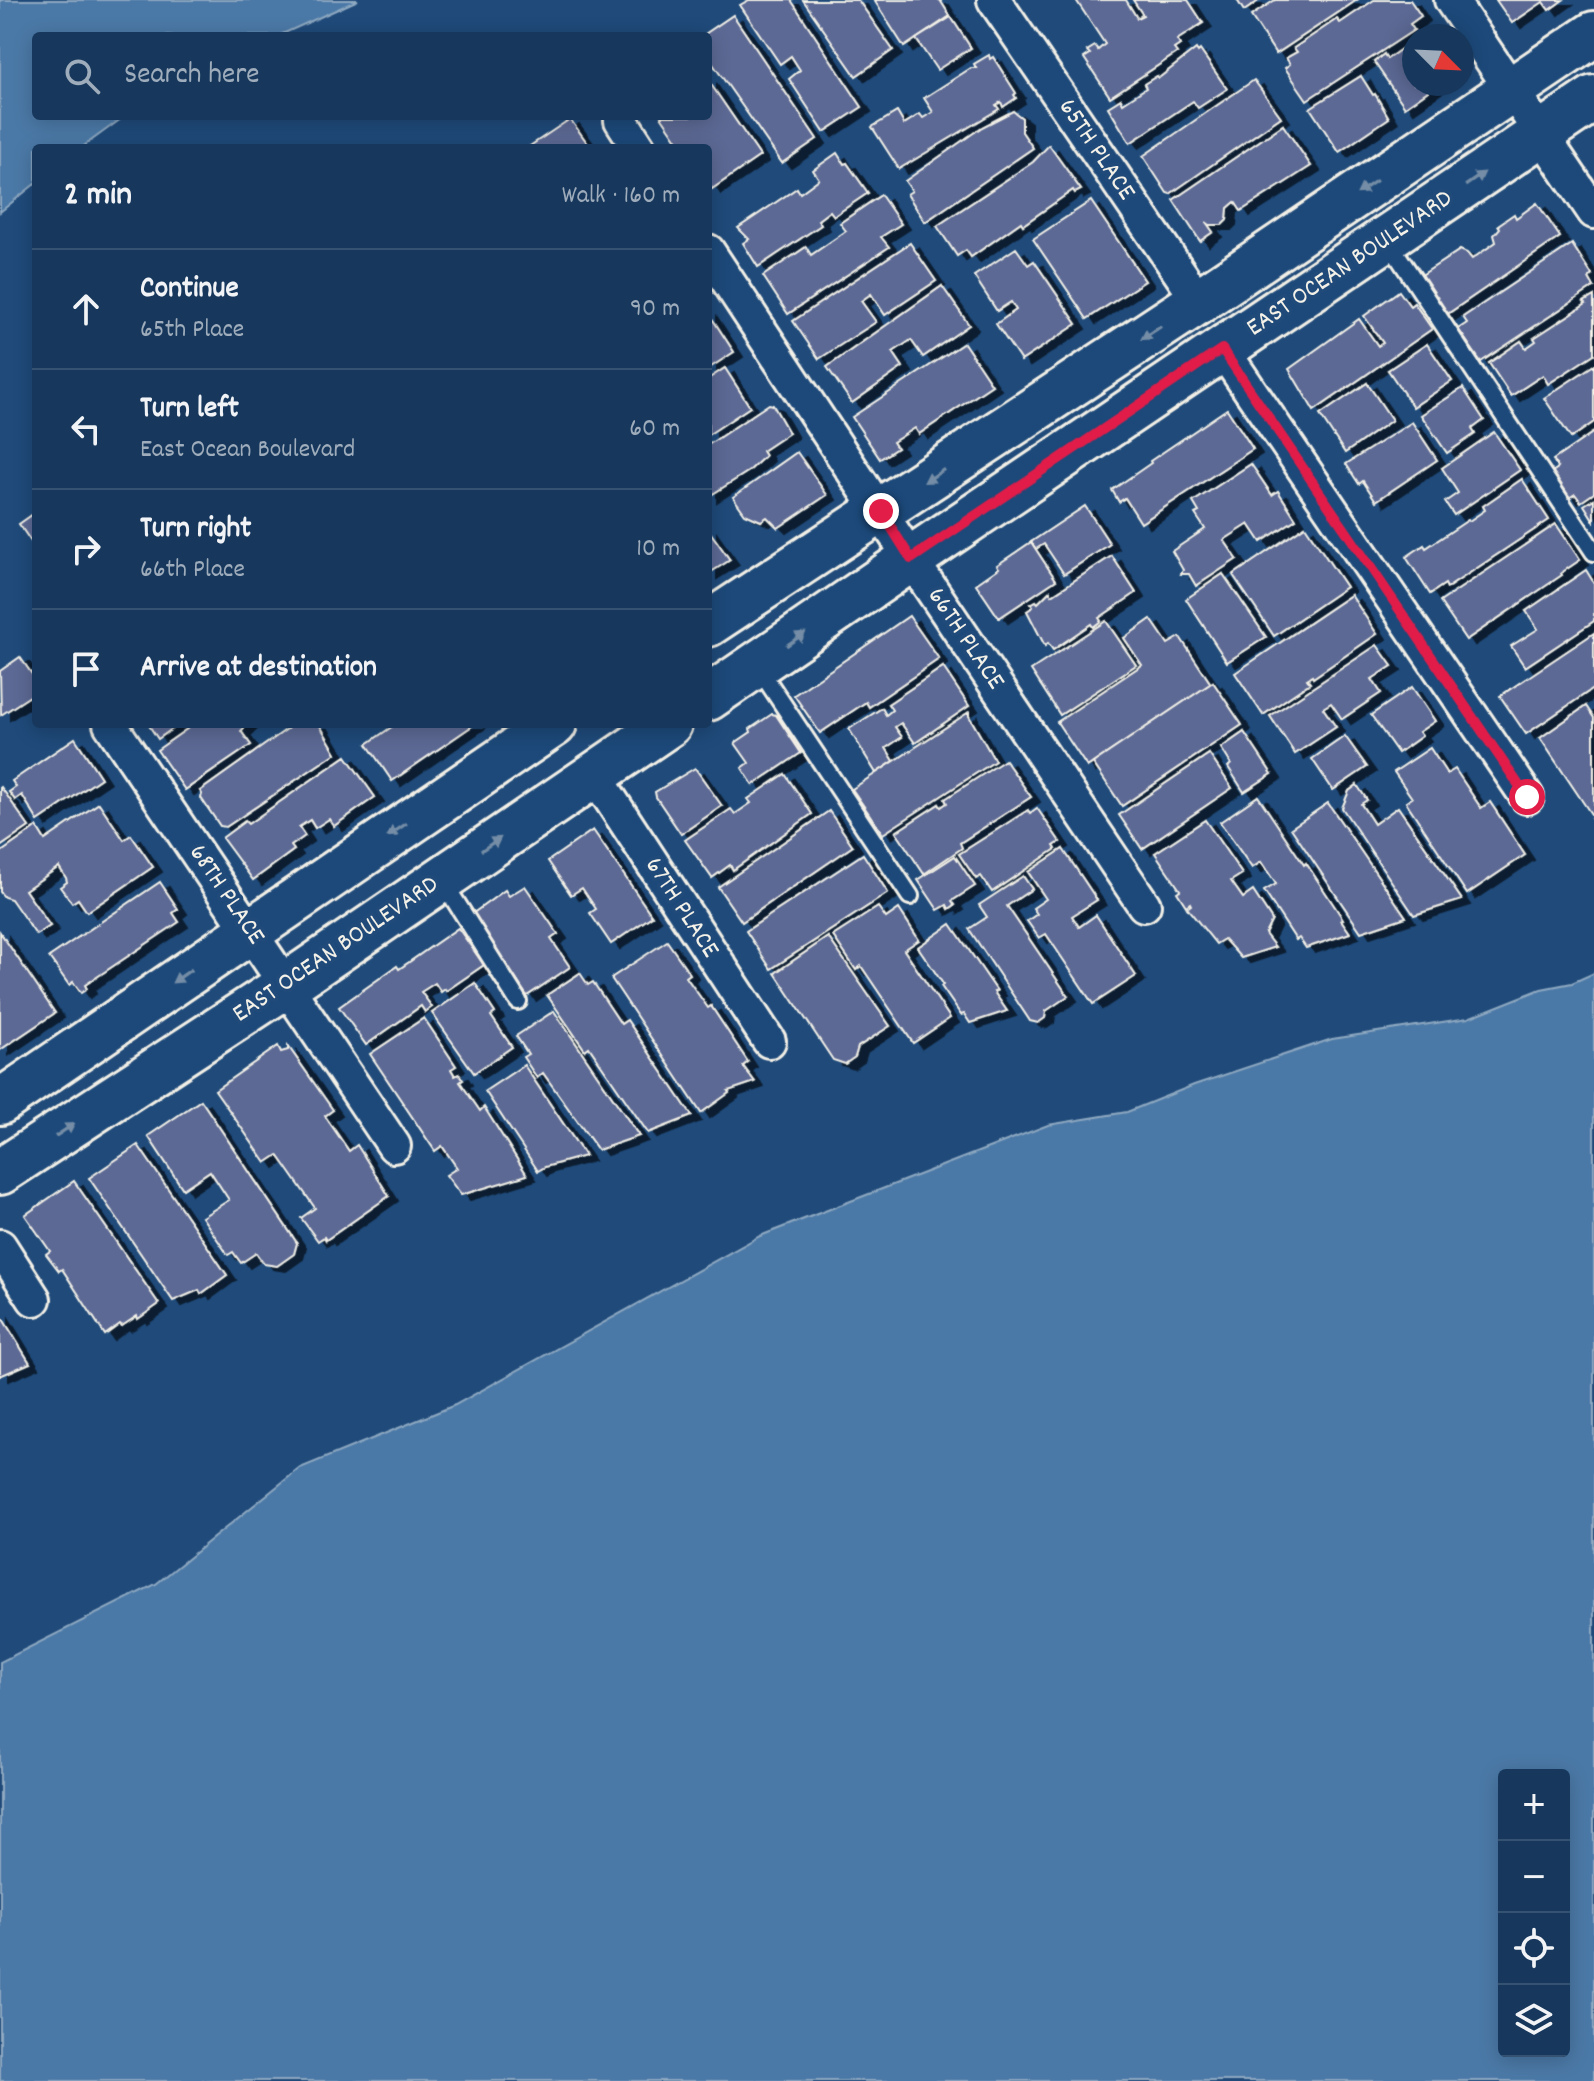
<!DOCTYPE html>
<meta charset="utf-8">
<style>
:root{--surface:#17385c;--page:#244365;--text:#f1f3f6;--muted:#9eacbb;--line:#365272}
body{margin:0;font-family:Dekko,sans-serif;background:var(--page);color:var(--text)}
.controls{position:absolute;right:24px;bottom:24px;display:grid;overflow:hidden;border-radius:8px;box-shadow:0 4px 20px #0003}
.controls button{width:72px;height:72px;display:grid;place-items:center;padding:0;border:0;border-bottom:2px solid var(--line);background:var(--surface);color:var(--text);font:40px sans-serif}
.compass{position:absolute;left:1402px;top:24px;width:72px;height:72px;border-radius:50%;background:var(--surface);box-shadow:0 4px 20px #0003;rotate:114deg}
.stop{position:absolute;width:24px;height:24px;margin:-18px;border:6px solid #e11d48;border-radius:50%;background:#fff}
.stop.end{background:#e11d48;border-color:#fff;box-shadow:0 2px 8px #0008}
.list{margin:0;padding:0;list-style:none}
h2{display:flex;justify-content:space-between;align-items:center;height:104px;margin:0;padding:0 32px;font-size:34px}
h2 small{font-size:26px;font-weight:400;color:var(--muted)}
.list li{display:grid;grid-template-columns:52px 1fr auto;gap:24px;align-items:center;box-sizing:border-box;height:120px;padding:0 32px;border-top:2px solid var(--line)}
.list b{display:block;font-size:30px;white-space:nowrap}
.list p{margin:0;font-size:26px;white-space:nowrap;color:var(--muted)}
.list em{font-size:26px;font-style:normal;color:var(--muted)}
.icon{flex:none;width:44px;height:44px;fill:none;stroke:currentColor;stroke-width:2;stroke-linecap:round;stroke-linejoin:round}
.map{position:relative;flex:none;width:1594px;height:2081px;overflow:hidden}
.search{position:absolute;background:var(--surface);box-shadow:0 4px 20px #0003;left:32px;top:32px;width:680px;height:88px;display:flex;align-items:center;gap:20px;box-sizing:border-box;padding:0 28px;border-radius:8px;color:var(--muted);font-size:30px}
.panel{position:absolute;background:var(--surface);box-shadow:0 4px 20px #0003;left:32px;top:144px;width:680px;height:584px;border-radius:8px}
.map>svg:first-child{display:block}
.water{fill:#4b79a7;stroke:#8fa9c1;stroke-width:2;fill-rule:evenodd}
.building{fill:#5c6994;stroke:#f4f1e8;stroke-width:2;filter:url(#shadow)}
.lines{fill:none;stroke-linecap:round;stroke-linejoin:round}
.lane-casing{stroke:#f4f1e8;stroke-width:22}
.street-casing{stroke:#f4f1e8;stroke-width:38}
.secondary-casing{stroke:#f4f1e8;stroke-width:50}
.lane{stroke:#1f4a7a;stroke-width:16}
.street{stroke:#1f4a7a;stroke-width:32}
.secondary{stroke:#1f4a7a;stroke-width:44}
.oneway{fill:#748da6}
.route{stroke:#e11d48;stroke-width:10}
.labels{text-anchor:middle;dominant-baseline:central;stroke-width:8;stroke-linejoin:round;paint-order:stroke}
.street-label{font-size:26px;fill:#f4f1e8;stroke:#1f4a7a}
</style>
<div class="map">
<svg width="1594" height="2081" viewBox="0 0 1594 2081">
<defs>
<filter id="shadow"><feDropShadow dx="9" dy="5" stdDeviation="0" flood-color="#0009"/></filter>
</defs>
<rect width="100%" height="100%" fill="#1f4a7a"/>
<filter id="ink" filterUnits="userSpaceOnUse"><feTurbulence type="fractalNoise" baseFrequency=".0125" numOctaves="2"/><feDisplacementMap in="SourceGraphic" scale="16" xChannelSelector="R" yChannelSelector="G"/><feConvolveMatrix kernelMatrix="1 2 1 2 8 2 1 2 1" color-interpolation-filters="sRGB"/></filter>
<g filter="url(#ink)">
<!-- water -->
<g class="water">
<path d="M0 0H358L278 36H36V116H125L81 148H36V183L0 212Z"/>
<path d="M1594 973V2081H0V1662L156 1584 300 1468 455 1405 760 1236 1048 1125 1127 1112 1194 1085 1332 1039 1468 1018 1541 989 1572 983ZM1504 1775H1564V2051H1504Z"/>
</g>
<!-- building -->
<g class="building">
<path d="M749 0H791L862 107 824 132 789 79 800 70 791 56 780 64 740 5Z"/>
<path d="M803 0H858L893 50 856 76Z"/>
<path d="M874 0H940L950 16 904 47Z"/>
<path d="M1076 0H1126L1137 18 1143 15 1133 0H1188L1203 23 1177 40 1180 45 1174 49 1177 53 1110 97 1084 58 1090 54 1087 51 1095 46 1098 50 1105 44Z"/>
<path d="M1237 0H1260L1244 11Z"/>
<path d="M1275 0H1357L1276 54 1251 16Z"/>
<path d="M1374 0H1410L1421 16 1410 24 1414 30 1307 100 1285 68 1290 64 1286 58 1297 52 1294 48 1337 19 1340 23Z"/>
<path d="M1496 0H1563L1549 10 1543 2 1512 23Z"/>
<path d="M733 15 817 139 782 163 708 57V36H702Z"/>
<path d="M951 17 971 48 937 70 916 39Z"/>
<path d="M1414 40V84H1438L1405 107 1374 62 1384 54 1387 59Z"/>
<path d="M1196 49 1198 52 1200 50 1227 89 1198 108 1193 101 1130 143 1108 107 1121 99 1123 103 1146 88 1144 84 1157 76 1159 78Z"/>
<path d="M989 55 990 59 993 57 1016 93 1014 95 1016 98 1003 107 1001 102 996 105 999 109 899 169 872 127 897 112 904 124 920 114 923 118 933 112 924 98 971 68H976L974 64Z"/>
<path d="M1361 76 1373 95 1375 94 1389 118 1339 152 1310 108Z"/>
<path d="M708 80 760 156 712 189 708 183V148H683L661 116H708Z"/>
<path d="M1254 80 1281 117 1170 194 1167 193 1143 156Z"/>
<path d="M1013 111 1022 118V132L1033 148 925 222 907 194 912 191 905 181 982 127Z"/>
<path d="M570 119 591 148H527Z"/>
<path d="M1283 125 1311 166 1241 211 1235 202 1228 208 1227 220 1222 225H1210L1206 222 1213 232 1200 241 1173 200Z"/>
<path d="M1049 145 1081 190 1075 193 1073 190 1023 225 1021 222 971 257 966 250 957 256 937 226 1033 162Z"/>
<path d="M837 153 844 164 847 163 868 193 834 216 830 211 818 220 821 225 758 267 743 243 749 239 738 228 797 188 800 193 819 179 813 170Z"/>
<path d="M881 195 901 224 881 237 889 247 788 314 763 276 806 247 811 255 846 231 840 223Z"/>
<path d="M1091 201 1145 281 1087 319 1033 239Z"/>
<path d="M1537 203 1560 237 1446 315 1420 276 1460 250 1467 253 1472 259 1496 242 1494 235 1500 228 1498 225 1514 214 1516 218Z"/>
<path d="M910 243 936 281 885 315 871 294 868 296 861 301 876 322 819 359 793 321Z"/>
<path d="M1572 244 1592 275 1589 278 1594 287 1481 362 1458 329 1467 323 1463 317Z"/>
<path d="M1016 248 1028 265 1034 261 1077 324 1021 361 996 324 1016 310 1011 302 997 311 974 276Z"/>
<path d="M942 286 969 325 923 357 911 340 893 352 903 367 852 403 827 367Z"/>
<path d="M1399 291 1410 306 1414 303 1432 329 1314 411 1289 369 1359 319 1378 346 1383 343 1364 316Z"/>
<path d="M1594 296V354L1548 384 1543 375 1511 396 1489 363 1521 341 1526 348 1536 341 1534 338 1586 304 1584 302Z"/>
<path d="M708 312 734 352 708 369Z"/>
<path d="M964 343 992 385 919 434 915 428 893 442 897 448 880 459 852 417Z"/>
<path d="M1427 344 1452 381 1413 407 1388 370Z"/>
<path d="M1594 365V422L1571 438 1544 398Z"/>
<path d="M725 368 750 407 708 435V379Z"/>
<path d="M1367 383 1392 420 1345 453 1320 415Z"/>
<path d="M1463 388 1484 420 1472 429 1475 434 1447 453 1421 415Z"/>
<path d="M769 404 773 405 789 433 762 451 765 456 749 471 708 497V445Z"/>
<path d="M1227 409 1253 449 1141 523 1125 498 1119 502 1112 490 1151 463 1150 461Z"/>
<path d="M1412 422 1437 460 1376 501 1363 481 1359 484 1346 464Z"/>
<path d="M1494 432 1520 470 1454 515 1445 502 1458 493 1442 468Z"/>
<path d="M1594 432V493L1581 502 1575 494 1569 498 1552 472 1558 468 1553 460Z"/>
<path d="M797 452 827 495 778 528 767 517 761 521 745 514 733 497Z"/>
<path d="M1251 464 1272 495 1278 491 1296 519 1261 542 1249 524 1224 540 1237 559 1196 586 1189 574H1181L1183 570 1172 551 1205 529 1195 514 1199 512 1193 502Z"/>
<path d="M1522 479 1549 520 1447 588 1445 584 1430 594 1406 557 1424 545 1426 548 1468 520 1469 521 1485 510 1483 506Z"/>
<path d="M1594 499V521L1584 505Z"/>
<path d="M1085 506 1110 544 1064 574 1044 544 1036 549 1031 542Z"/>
<path d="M36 512V549L19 524Z"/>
<path d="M1556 524 1580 560 1561 573 1562 575 1466 640 1440 602Z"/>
<path d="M1305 526 1346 587 1274 636 1233 575Z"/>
<path d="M708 529 730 560 708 574Z"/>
<path d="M1031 542 1056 580 999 618 976 584 999 568 997 565Z"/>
<path d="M1112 556 1136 593 1099 618 1101 621 1093 627 1091 624 1053 650 1048 643 1045 646 1027 611 1033 607 1031 604 1036 601 1038 603 1050 591 1052 595Z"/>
<path d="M1586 570 1594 583V621L1525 667 1511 646 1538 629 1526 611Z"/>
<path d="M1223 574 1266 637 1227 662 1186 599Z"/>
<path d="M1351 595 1377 634 1313 678 1312 676 1307 679 1310 683 1263 715 1235 673Z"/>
<path d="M909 616 939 659 869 707 866 702 820 733 794 695Z"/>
<path d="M1151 619 1168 644 1180 637 1211 684 1087 767 1057 722 1142 665 1124 638Z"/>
<path d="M1106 621 1136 665 1060 715 1031 670Z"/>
<path d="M1594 633V688L1526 734 1500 696Z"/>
<path d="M1377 645 1392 666 1372 679 1381 693 1342 719 1331 703 1323 708 1336 727 1295 754 1270 716Z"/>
<path d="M20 657 36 680V692L1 715 0 671Z"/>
<path d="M943 667 969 706 915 743 901 723 895 727 902 737 886 748 894 761 876 773 849 729 882 708 886 715 892 710 888 704Z"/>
<path d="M1213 682 1242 725 1122 806 1093 763Z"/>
<path d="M1412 687 1435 721 1419 732 1422 736 1398 753 1371 715Z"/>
<path d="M1586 706 1594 718V823L1591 818 1593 817 1540 738Z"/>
<path d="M969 712V716L995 761 883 834 852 789Z"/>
<path d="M772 714 776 715 801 753 753 785 742 768 749 763 735 743 751 732 750 729Z"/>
<path d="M148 724H179L158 739Z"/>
<path d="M194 724H248L241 731 251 745 185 790 157 750Z"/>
<path d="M294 724H319L336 753 226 827 220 826 201 798 202 794 200 791Z"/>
<path d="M396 724H475L392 781 367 744Z"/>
<path d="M1244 732 1272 774 1244 792 1228 767 1231 764 1221 748Z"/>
<path d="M1345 736 1367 767 1333 790 1312 759Z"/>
<path d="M75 738 101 778 38 821 22 795 15 800 9 792 16 787 12 781Z"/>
<path d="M1430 748 1447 774 1455 769 1481 808 1490 802 1525 855 1467 894 1406 802 1412 798 1394 772Z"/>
<path d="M1209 754 1232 788 1142 849 1119 815Z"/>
<path d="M346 756 375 797 334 826 329 819 315 828 310 820 299 827 305 836 291 846 294 850 253 880 222 838 245 821 248 824Z"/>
<path d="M1005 760 1031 797 960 843 962 848 924 874 896 832 939 804 941 807 947 803 945 799Z"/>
<path d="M695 768 722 806 681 834 656 797 655 792Z"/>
<path d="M785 774 812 814 733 870 730 865 712 878 685 840 731 809 735 814 751 803 748 799Z"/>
<path d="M1357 785 1367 800 1361 804 1374 824 1398 807 1462 900 1414 915 1342 808 1349 791Z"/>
<path d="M1 787 29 827 0 847V788Z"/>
<path d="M1258 796 1304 865 1306 863 1343 919 1341 920 1350 933 1306 948 1299 938 1296 940 1264 891 1276 884 1261 862 1252 868 1220 822Z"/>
<path d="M99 803 124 840 131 835 153 867 87 912 78 899 72 903 60 887 67 882 66 878 59 867 25 890 50 926 36 935 11 899 4 897 0 892V853L37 827 45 840Z"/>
<path d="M1328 803 1406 917 1361 932 1291 828Z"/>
<path d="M1037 808 1060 842 1054 846 1056 849 992 892 981 876 976 879 959 854 1028 810 1030 813Z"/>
<path d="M829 811 853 846 742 922 718 887Z"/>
<path d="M1205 820 1242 874 1231 881 1243 898 1253 891 1272 920 1265 934 1275 947 1241 958 1224 939 1216 944 1187 908 1191 905 1190 903 1186 906 1177 892 1180 890 1155 853Z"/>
<path d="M593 830 652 916 611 944 590 913 596 909 582 888 571 895 548 861Z"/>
<path d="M1063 849 1097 900 1072 916 1079 927 1096 915 1136 976 1093 1004 1046 934 1039 938 1027 921 1037 914 1033 908 1046 899 1028 872Z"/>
<path d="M863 854 888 893 771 969 746 931Z"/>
<path d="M955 856 975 886 952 901 955 905 949 909 947 905 938 910 918 880Z"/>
<path d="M1023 876 1032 889 1007 906 1068 996 1046 1011 1045 1018 1038 1023 1030 1021 969 929 987 917 979 905Z"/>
<path d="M160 882 178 909 173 913 179 922 85 985 87 989 81 993 73 982 69 985 49 957Z"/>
<path d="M525 886 558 934 551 939 570 967 527 996 472 914 505 890 509 896Z"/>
<path d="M878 907 886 918 899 909 919 940 904 950 950 1018 913 1043 861 966 856 970 833 936Z"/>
<path d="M951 924 997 991 994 992 1007 1011 970 1023 964 1014 961 1015 941 986 943 984 918 947Z"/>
<path d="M458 928 484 965 446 991 445 989 441 992 435 983 421 992 432 1007 425 1012 421 1006 366 1045 339 1007 397 966 399 969Z"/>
<path d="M0 932 55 1013 0 1050Z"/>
<path d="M828 937 890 1026 858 1047 855 1057 845 1064 833 1060 775 973Z"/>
<path d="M667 941 690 974 686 977 708 1008 711 1006 748 1062 743 1066 755 1082 728 1091 729 1093 701 1113 611 978Z"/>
<path d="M580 973 588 985 593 982 621 1024 627 1020 692 1116 648 1133 589 1047 585 1050 547 995Z"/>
<path d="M475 983 495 1013 491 1016 512 1047 474 1073 432 1013Z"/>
<path d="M554 1011 639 1136 598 1150 543 1073 537 1078 523 1057 528 1054 516 1036Z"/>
<path d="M424 1018 456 1066 451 1069 455 1076 459 1074 463 1080 460 1082 480 1111 484 1107 527 1175 461 1195 446 1175 457 1168 442 1146 435 1151 370 1054Z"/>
<path d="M278 1046 281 1052 288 1050V1046L333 1110 325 1116 349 1151 357 1145 389 1196 326 1240 324 1237 318 1241 301 1218 315 1208 278 1155 266 1163 215 1090Z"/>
<path d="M524 1065 585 1156 545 1167 538 1171 485 1091Z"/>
<path d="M201 1100 297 1243 294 1254 277 1266 264 1264 256 1253 241 1263 233 1252 228 1255 202 1217 229 1200 210 1171 183 1189 148 1136Z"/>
<path d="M138 1145 227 1275 201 1294 199 1290 173 1301 89 1178Z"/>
<path d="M74 1181 159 1304 138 1319 137 1316 122 1326 120 1324 105 1335 62 1269 59 1271 46 1254 50 1251 25 1215Z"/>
<path d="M0 1314 30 1363 0 1376Z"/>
</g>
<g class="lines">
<defs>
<g id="lane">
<path d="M1388 241 1594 552"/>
<path d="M758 667 910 896"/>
<path d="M442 880 518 1001"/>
</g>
<g id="street">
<path d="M994 0 1199 301"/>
<path d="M1451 0 1594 212"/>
<path d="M621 120 639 148"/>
<path d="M708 251 911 559 1144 905"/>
<path d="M1222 349 1527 797"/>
<path d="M110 724 394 1146"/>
<path d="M594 774 769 1041"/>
<path d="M0 1246 34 1299"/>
</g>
<g id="secondary">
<path d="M708 624 1199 301 1594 34"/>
<path d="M708 698 911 559 1594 98"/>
<path d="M0 1102 554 724"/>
<path d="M0 1172 285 986 669 724"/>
</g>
</defs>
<!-- lane casing -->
<use href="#lane" class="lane-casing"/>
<!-- street casing -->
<use href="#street" class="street-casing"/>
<!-- secondary casing -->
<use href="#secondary" class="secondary-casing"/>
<!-- lane -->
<use href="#lane" class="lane"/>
<!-- street -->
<use href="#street" class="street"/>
<!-- secondary -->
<use href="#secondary" class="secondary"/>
</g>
<!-- one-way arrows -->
<defs><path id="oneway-solid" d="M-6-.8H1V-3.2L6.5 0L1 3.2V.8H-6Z" transform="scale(2)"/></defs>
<g class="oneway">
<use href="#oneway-solid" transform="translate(1475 179) rotate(-35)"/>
<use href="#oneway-solid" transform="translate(1367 187) rotate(146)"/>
<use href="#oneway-solid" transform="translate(1151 333) rotate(147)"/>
<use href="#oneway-solid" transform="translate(934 476) rotate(147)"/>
<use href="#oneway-solid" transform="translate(796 639) rotate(-35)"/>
<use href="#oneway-solid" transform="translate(397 830) rotate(146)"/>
<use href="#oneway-solid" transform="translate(491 844) rotate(-34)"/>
<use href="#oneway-solid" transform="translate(182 976) rotate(145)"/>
<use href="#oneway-solid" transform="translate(65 1130) rotate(-33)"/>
</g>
</g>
<g class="lines" filter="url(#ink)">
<!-- route -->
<path class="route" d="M881 511 911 559 1222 349 1527 797"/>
</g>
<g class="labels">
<!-- street labels -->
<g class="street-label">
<text transform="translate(1096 150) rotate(56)">65TH PLACE</text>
<text transform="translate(1350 264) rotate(-34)">EAST OCEAN BOULEVARD</text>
<text transform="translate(965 639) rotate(56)">66TH PLACE</text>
<text transform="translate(226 895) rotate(56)">68TH PLACE</text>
<text transform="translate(681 908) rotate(57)">67TH PLACE</text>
<text transform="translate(336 950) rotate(-34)">EAST OCEAN BOULEVARD</text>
</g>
</g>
</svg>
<div class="controls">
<button>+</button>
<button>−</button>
<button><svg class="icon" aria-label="locate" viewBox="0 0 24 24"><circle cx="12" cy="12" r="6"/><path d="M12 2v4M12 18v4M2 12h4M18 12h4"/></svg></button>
<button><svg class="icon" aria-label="layers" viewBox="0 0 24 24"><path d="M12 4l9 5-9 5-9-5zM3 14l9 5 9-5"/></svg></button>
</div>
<svg class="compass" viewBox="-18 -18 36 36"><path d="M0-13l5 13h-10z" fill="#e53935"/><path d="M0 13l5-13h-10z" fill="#9eacbb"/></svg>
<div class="stop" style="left:1527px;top:797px"></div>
<div class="stop end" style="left:881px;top:511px"></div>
<div class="search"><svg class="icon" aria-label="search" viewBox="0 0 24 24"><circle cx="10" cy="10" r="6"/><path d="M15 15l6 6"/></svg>Search here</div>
<section class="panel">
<h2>2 min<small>Walk · 160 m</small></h2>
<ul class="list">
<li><svg class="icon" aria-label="ahead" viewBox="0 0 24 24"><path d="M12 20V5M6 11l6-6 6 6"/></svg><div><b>Continue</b><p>65th Place</p></div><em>90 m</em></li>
<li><svg class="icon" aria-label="left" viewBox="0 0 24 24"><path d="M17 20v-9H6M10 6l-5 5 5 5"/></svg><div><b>Turn left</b><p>East Ocean Boulevard</p></div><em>60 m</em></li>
<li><svg class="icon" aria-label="right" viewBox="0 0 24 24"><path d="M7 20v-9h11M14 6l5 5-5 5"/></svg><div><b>Turn right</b><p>66th Place</p></div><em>10 m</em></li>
<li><svg class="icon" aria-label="arrive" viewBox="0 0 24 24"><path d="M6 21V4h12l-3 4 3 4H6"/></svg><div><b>Arrive at destination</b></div></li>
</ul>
</section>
</div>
